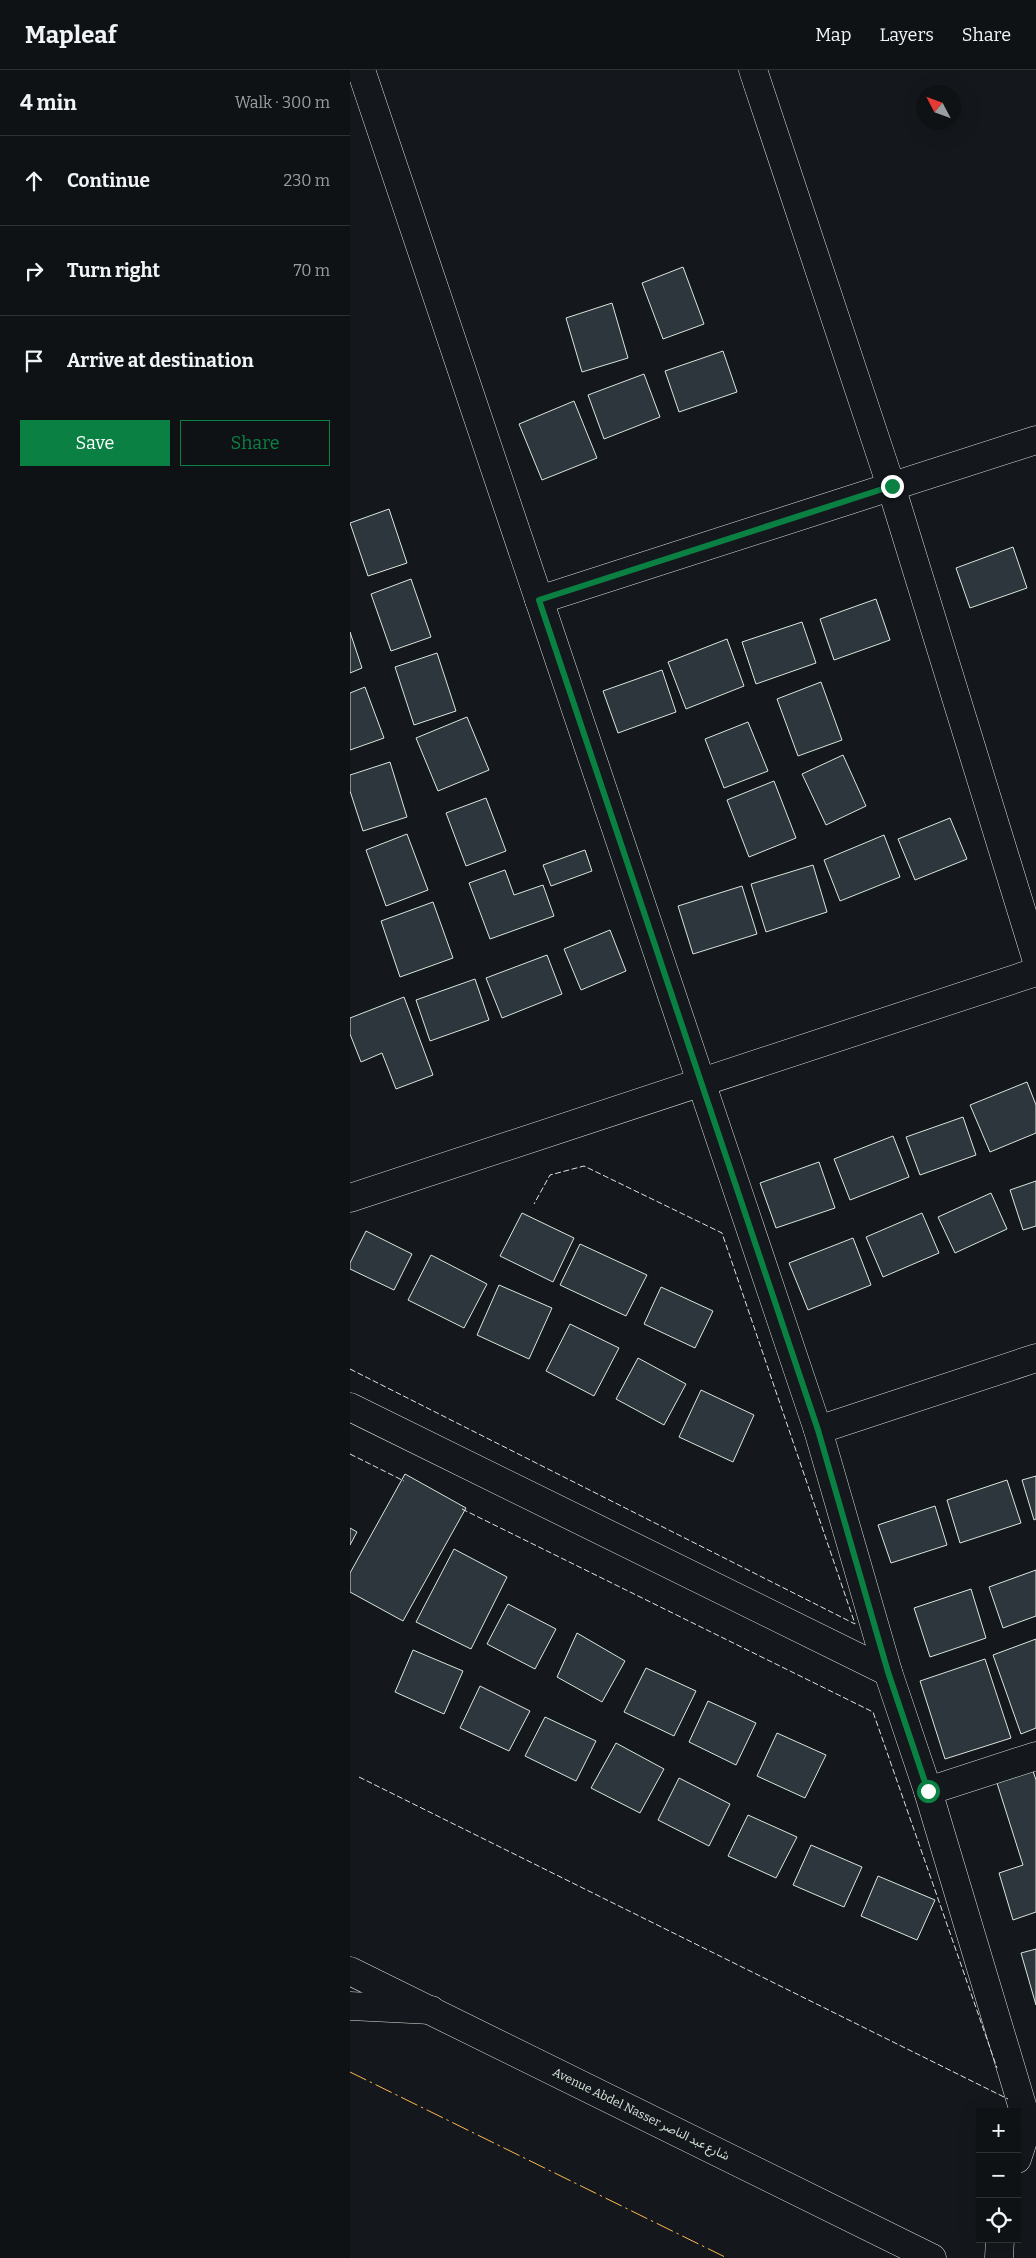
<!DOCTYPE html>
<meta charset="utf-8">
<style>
:root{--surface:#0f1215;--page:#181b1e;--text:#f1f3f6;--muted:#9b9ea0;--line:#2f3234;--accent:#0b8043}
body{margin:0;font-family:Bitter,"Noto Sans Arabic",serif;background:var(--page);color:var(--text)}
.controls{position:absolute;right:15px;bottom:15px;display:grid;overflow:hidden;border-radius:0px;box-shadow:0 5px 20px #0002}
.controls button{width:45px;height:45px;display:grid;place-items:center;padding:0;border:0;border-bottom:1px solid var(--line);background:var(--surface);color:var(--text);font:25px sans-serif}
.compass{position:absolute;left:566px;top:15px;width:45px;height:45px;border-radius:50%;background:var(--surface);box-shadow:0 5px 20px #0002;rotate:311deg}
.stop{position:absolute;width:15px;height:15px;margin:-11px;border:4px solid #0b8043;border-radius:50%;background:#fff}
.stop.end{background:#0b8043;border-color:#fff;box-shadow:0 1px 5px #0008}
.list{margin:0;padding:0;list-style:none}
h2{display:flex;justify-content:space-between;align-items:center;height:65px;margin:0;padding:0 20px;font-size:21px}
h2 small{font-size:16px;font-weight:400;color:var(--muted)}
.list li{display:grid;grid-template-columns:32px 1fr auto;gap:15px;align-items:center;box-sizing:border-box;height:90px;padding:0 20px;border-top:1px solid var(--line)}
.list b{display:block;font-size:19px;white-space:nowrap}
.list em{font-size:16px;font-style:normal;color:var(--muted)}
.actions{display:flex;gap:10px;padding:15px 20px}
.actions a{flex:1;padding:11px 0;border:1px solid var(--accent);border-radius:0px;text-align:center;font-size:18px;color:var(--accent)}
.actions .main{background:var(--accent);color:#fff}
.icon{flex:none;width:28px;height:28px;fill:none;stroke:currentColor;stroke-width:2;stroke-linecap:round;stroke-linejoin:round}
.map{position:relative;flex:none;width:686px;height:2188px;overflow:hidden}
header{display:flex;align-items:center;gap:30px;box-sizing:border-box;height:70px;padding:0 25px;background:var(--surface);border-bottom:1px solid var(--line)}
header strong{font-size:24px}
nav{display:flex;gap:28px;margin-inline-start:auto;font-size:18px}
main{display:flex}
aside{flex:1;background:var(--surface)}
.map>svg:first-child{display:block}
.building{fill:#2c363c;stroke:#d8e6dc}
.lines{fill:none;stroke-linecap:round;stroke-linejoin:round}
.minor-casing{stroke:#d8e6dc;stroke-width:29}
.major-casing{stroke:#d8e6dc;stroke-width:29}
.minor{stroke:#14181c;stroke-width:28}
.major{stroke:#14181c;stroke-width:28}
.fence{stroke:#d8e6dc;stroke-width:1;stroke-dasharray:6 2.5;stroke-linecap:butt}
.power{stroke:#ffb74d;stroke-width:1;stroke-dasharray:18 4 2.5 4;stroke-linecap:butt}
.route{stroke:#0b8043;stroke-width:6}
.labels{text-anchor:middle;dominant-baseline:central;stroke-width:4;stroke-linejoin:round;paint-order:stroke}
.street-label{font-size:12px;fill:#d8e6dc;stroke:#14181c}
</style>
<header>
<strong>Mapleaf</strong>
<nav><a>Map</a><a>Layers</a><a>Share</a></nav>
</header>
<main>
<aside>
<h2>4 min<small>Walk · 300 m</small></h2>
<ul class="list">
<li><svg class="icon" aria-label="ahead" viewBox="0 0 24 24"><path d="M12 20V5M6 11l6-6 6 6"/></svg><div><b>Continue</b></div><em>230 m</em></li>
<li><svg class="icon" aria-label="right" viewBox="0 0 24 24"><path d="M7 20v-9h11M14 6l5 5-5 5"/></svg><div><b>Turn right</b></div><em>70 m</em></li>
<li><svg class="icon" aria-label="arrive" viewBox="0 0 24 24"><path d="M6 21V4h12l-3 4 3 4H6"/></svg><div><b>Arrive at destination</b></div></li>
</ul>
<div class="actions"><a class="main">Save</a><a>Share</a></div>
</aside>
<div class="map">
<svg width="686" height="2188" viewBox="0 0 686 2188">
<rect width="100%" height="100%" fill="#14181c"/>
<!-- building -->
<g class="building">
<path d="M333 197 354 254 313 269 292 213Z"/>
<path d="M262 233 278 288 232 302 216 248Z"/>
<path d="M373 281 387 322 329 342 315 301Z"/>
<path d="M294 304 310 347 254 369 238 325Z"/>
<path d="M224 331 247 388 192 410 169 354Z"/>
<path d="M39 439 57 493 18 506 0 453Z"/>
<path d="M663 477 677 518 620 538 606 498Z"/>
<path d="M61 509 81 567 41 581 21 524Z"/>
<path d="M526 529 540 570 484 590 470 549Z"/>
<path d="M452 552 466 593 406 614 392 572Z"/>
<path d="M0 562 12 598 0 603Z"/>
<path d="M377 569 394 616 336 639 318 592Z"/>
<path d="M87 583 106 641 64 655 45 597Z"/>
<path d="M312 600 326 642 268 663 253 621Z"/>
<path d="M471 612 492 670 448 686 427 629Z"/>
<path d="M15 617 34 668 0 680V623Z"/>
<path d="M117 647 139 700 88 721 66 668Z"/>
<path d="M398 652 418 701 374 718 355 669Z"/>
<path d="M493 685 516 736 476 755 452 704Z"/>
<path d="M40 692 57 747 13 761 0 721V705Z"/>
<path d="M424 711 446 768 399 787 377 730Z"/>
<path d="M136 728 156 781 116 796 96 743Z"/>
<path d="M600 748 617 789 565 810 548 769Z"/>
<path d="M57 764 78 820 36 836 16 780Z"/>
<path d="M534 765 550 807 490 831 474 790Z"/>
<path d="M235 780 242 801 201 816 193 795Z"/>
<path d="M463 795 477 842 416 862 401 814Z"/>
<path d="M155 800 164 825 193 815 204 846 140 869 119 813Z"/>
<path d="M392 816 407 864 343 884 328 836Z"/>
<path d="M83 832 103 888 50 907 31 851Z"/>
<path d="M260 860 276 901 231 920 214 879Z"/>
<path d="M197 885 212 924 152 948 136 908Z"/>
<path d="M125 909 139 950 80 971 66 930Z"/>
<path d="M54 927 83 1005 46 1019 32 983 11 992 0 964V948Z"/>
<path d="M677 1012 686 1035V1063L640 1082 620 1035Z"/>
<path d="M613 1047 626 1085 570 1105 556 1067Z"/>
<path d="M543 1066 559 1107 500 1130 484 1089Z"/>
<path d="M469 1092 485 1138 426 1158 410 1113Z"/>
<path d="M686 1111V1156L673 1160 660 1120Z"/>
<path d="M641 1123 657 1159 605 1183 588 1147Z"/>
<path d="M172 1143 224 1168 203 1212 150 1186Z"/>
<path d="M572 1143 589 1183 533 1207 516 1167Z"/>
<path d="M16 1161 62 1184 44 1220 0 1199V1193Z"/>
<path d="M503 1168 521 1215 458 1240 439 1193Z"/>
<path d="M230 1174 297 1205 276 1246 210 1215Z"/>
<path d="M81 1185 137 1214 114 1258 58 1230Z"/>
<path d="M149 1215 202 1238 179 1289 127 1265Z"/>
<path d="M311 1217 363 1241 345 1278 294 1254Z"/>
<path d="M220 1254 269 1278 244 1326 196 1301Z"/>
<path d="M288 1288 336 1314 314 1355 266 1329Z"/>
<path d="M351 1320 404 1345 383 1392 329 1367Z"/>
<path d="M55 1404 116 1438 53 1551 0 1522V1503Z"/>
<path d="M686 1406V1449L684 1450 672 1410Z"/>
<path d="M657 1410 671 1453 610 1473 597 1430Z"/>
<path d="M585 1436 597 1475 541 1493 528 1455Z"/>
<path d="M0 1458 7 1462 0 1475Z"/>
<path d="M104 1479 157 1507 121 1579 66 1552Z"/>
<path d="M686 1500V1546L653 1558 639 1517Z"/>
<path d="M621 1519 636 1568 580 1587 564 1538Z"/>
<path d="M158 1534 206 1559 185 1599 137 1574Z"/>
<path d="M227 1563 275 1591 252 1632 207 1607Z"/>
<path d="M686 1569V1658L671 1664 643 1585Z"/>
<path d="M63 1580 113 1601 94 1644 45 1622Z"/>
<path d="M635 1589 661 1668 595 1689 570 1611Z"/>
<path d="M296 1598 346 1621 324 1666 274 1642Z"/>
<path d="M130 1616 180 1641 159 1681 110 1658Z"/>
<path d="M358 1631 406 1653 386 1695 339 1672Z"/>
<path d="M195 1647 246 1671 226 1711 175 1686Z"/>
<path d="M427 1663 476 1685 455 1728 407 1706Z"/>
<path d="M266 1673 314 1699 290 1743 241 1718Z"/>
<path d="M683 1701 686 1710V1842L663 1850 649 1803 673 1795 647 1713Z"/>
<path d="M329 1708 380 1734 359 1776 308 1750Z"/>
<path d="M398 1745 447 1767 426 1808 378 1786Z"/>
<path d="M461 1775 512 1797 494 1837 443 1815Z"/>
<path d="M528 1806 585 1830 567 1870 511 1846Z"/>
<path d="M686 1879V1935L671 1883Z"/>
</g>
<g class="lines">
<defs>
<g id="minor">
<path d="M11 0 468 1360 538 1602 578 1721 678 2055 667 2089"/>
<path d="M403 0 541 416 686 888"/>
<path d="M189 530 686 370"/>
<path d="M0 1128 686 902"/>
<path d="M0 1337 538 1602"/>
<path d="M468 1360 686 1288"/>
<path d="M578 1721 686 1686"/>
<path d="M0 1936 81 1940"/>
<path d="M649 2188 650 2169"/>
</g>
<path id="major" d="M0 1901 582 2188"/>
</defs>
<!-- minor casing -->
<use href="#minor" class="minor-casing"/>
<!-- major casing -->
<use href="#major" class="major-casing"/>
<!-- minor -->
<use href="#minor" class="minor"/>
<!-- major -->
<use href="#major" class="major"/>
<!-- fence -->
<g class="fence">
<path d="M0 1299 505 1554 372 1163 234 1096 200 1105 184 1134"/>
<path d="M0 1384 54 1411"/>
<path d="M112 1439 523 1642 647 1998"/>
<path d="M9 1707 658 2029"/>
</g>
<!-- power -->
<path class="power" d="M0 2002 377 2188"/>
</g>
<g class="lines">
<!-- route -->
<path class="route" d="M542 416 189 530 468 1360 538 1602 578 1721"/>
</g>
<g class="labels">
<!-- street labels -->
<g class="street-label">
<text transform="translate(291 2044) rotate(26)">Avenue Abdel Nasser شارع عبد الناصر</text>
</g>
</g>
</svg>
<div class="controls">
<button>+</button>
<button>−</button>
<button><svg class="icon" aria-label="locate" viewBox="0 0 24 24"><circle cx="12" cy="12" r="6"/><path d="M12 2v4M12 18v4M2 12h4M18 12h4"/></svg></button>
</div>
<svg class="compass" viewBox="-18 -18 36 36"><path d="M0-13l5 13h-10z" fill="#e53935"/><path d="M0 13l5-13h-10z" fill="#9b9ea0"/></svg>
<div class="stop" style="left:578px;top:1721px"></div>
<div class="stop end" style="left:542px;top:416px"></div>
</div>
</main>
